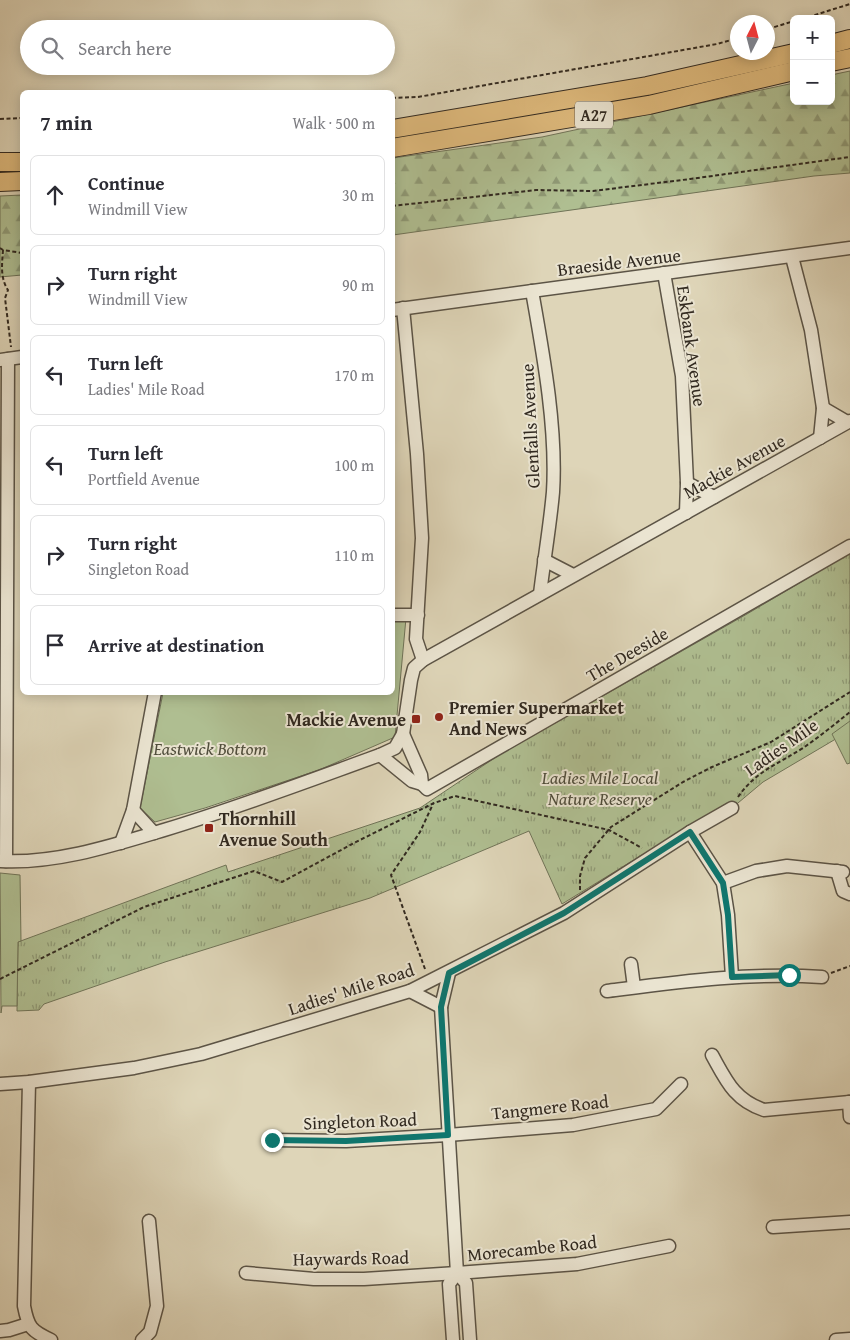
<!DOCTYPE html>
<meta charset="utf-8">
<style>
:root{--surface:#fff;--page:#f7f7f7;--text:#2b2b33;--muted:#7c7c81;--line:#e1e1e2}
body{margin:0;font-family:"Gentium Book Plus",serif;background:var(--page);color:var(--text)}
.controls{position:absolute;right:15px;top:15px;display:grid;overflow:hidden;border-radius:8px;box-shadow:0 2px 12px #0003}
.controls button{width:45px;height:45px;display:grid;place-items:center;padding:0;border:0;border-bottom:1px solid var(--line);background:var(--surface);color:var(--text);font:25px sans-serif}
.compass{position:absolute;left:730px;top:15px;width:45px;height:45px;border-radius:50%;background:var(--surface);box-shadow:0 2px 12px #0003;rotate:6deg}
.stop{position:absolute;width:15px;height:15px;margin:-11px;border:4px solid #0f766e;border-radius:50%;background:#fff}
.stop.end{background:#0f766e;border-color:#fff;box-shadow:0 1px 5px #0008}
.list{margin:0;padding:0;list-style:none}
h2{display:flex;justify-content:space-between;align-items:center;height:65px;margin:0;padding:0 20px;font-size:21px}
h2 small{font-size:16px;font-weight:400;color:var(--muted)}
.list li{display:grid;grid-template-columns:32px 1fr auto;gap:15px;align-items:center;box-sizing:border-box;height:80px;margin:0 10px 10px;padding:0 10px;border:1px solid var(--line);border-radius:8px}
.list b{display:block;font-size:19px;white-space:nowrap}
.list p{margin:0;font-size:16px;white-space:nowrap;color:var(--muted)}
.list em{font-size:16px;font-style:normal;color:var(--muted)}
.icon{flex:none;width:28px;height:28px;fill:none;stroke:currentColor;stroke-width:2;stroke-linecap:round;stroke-linejoin:round}
.map{position:relative;flex:none;width:850px;height:1340px;overflow:hidden}
.search{position:absolute;background:var(--surface);box-shadow:0 2px 12px #0003;left:20px;top:20px;width:375px;height:55px;display:flex;align-items:center;gap:12px;box-sizing:border-box;padding:0 18px;border-radius:28px;color:var(--muted);font-size:19px}
.panel{position:absolute;background:var(--surface);box-shadow:0 2px 12px #0003;left:20px;top:90px;width:375px;height:605px;border-radius:8px}
.map>svg:first-child{display:block}
.grass{fill:url(#grass-tufts);stroke:#707458}
.forest{fill:url(#forest-firs);stroke:#707458}
.park{fill:#afbe91;stroke:#707458}
.lines{fill:none;stroke-linecap:round;stroke-linejoin:round}
.minor-casing{stroke:#5c5446;stroke-width:15}
.highway-casing{stroke:#312920;stroke-width:20}
.path{stroke:#312920;stroke-width:2;stroke-dasharray:4 2.5;stroke-linecap:butt}
.minor{stroke:#eae4d1;stroke-width:12}
.highway{stroke:#dfba7c;stroke-width:18}
.route{stroke:#0f766e;stroke-width:6}
.poi-dot{fill:#8f2418;stroke:#eae4d1;stroke-width:2}
.labels{text-anchor:middle;dominant-baseline:central;stroke-width:4;stroke-linejoin:round;paint-order:stroke}
.shield{fill:#eae4d1;stroke:#686155;stroke-width:1}
.shield-label{font-size:16px;font-weight:bold;fill:#312920}
.street-label{font-size:18px;fill:#312920;stroke:#eae4d1}
.poi-label{font-size:18px;font-weight:bold;fill:#312920;stroke:#eae4d1;text-anchor:start}
.park-label{font-size:18px;font-style:italic;fill:#504e3c;stroke:#eae4d1}
</style>
<div class="map">
<svg width="850" height="1340" viewBox="0 0 850 1340">
<defs>
<pattern id="grass-tufts" width="24" height="20" patternUnits="userSpaceOnUse" patternTransform="scale(1.25)"><rect width="24" height="20" fill="#afbe91"/><path d="M3 7l-1-3M5 7V3M7 7l1-3M15 17l-1-3M17 17v-4M19 17l1-3" fill="none" stroke="#8f9a76"/></pattern>
<pattern id="forest-firs" width="22" height="20" patternUnits="userSpaceOnUse" patternTransform="scale(1.25)"><rect width="22" height="20" fill="#afbe91"/><path d="M5 1l3.5 6h-7zM16 11l3.5 6h-7z" fill="#8f9a76"/></pattern>
</defs>
<rect width="100%" height="100%" fill="#ded5b8"/>
<filter id="stains"><feTurbulence type="fractalNoise" baseFrequency=".004" numOctaves="4"/><feColorMatrix values="0 0 0 0 .2 0 0 0 0 .09 0 0 0 0 .02 0 0 0 .5 -.17"/></filter>
<radialGradient id="worn" r=".72"><stop offset=".6" stop-color="#630" stop-opacity="0"/><stop offset="1" stop-color="#630" stop-opacity=".3"/></radialGradient>
<!-- grass -->
<path class="grass" d="M850 553V728L834 740 763 782 732 808 727 803 562 904 529 831 370 898 165 962 44 1004 39 1010 17 1011 18 942 226 865 228 872 420 808 499 755 747 614Z"/>
<!-- forest -->
<g class="forest">
<path d="M850 71V173L814 176 393 235V158L542 137 794 83V101H831V75Z"/>
<path d="M22 195V275L0 277V196Z"/>
</g>
<!-- park -->
<g class="park">
<path d="M406 618 395 737 319 770 205 808 155 822 140 808 163 693 392 692 393 619Z"/>
<path d="M850 721V763L847 764 832 734Z"/>
<path d="M0 873 20 875 21 941 18 942 17 1006H2L1 1013Z"/>
</g>
<g class="lines">
<defs>
<g id="minor">
<path d="M792 257 811 330 823 408 820 438"/>
<path d="M664 273 682 376 687 483 686 513"/>
<path d="M532 291C543 353 557 428 553 492 550 526 544 560 540 594"/>
<path d="M403 308 417 454 422 538 416 639 423 660"/>
<path d="M392 310 850 248"/>
<path d="M0 360 22 357"/>
<path d="M823 408 847 422"/>
<path d="M687 483 714 497"/>
<path d="M544 560 573 575"/>
<path d="M392 615H418"/>
<path d="M403 734 421 775 422 784 427 789 850 546"/>
<path d="M380 755 412 781 422 784"/>
<path d="M133 810 154 833"/>
<path d="M690 832 723 883 728 915 732 977"/>
<path d="M121 843 133 810 155 692"/>
<path d="M0 861C55 864 111 846 164 830 237 808 308 781 380 755L395 748 403 734 411 680 414 668 423 660 850 421"/>
<path d="M6 861 8 359"/>
<path d="M837 871 843 891 850 894"/>
<path d="M723 883 756 871 787 866 843 872"/>
<path d="M631 964 634 987"/>
<path d="M449 973 441 1007 457 1273 466 1283 470 1340"/>
<path d="M410 991 441 1007"/>
<path d="M607 991C678 982 750 972 822 977"/>
<path d="M712 1055C726 1080 734 1100 764 1110L850 1102"/>
<path d="M29 1082 24 1306C28 1327 31 1331 51 1340"/>
<path d="M0 1084 29 1082 134 1068 201 1054 410 991 564 913 690 832 732 808"/>
<path d="M849 1102 850 1117"/>
<path d="M272 1140 346 1141 448 1135 573 1125 656 1109 681 1084"/>
<path d="M773 1227 850 1222"/>
<path d="M246 1273 314 1279H364L457 1273 577 1264 669 1246"/>
<path d="M0 1331 9 1330 28 1324"/>
<path d="M142 1340 150 1332 157 1306 149 1221"/>
<path d="M453 1340 449 1284 457 1273"/>
<path d="M836 1340 850 1339"/>
</g>
<g id="highway">
<path d="M831 44 850 39"/>
<path d="M831 62 850 58"/>
<path d="M392 129 647 86 794 53"/>
<path d="M392 148 649 105 794 71"/>
<path d="M0 162H22"/>
<path d="M0 182 22 181"/>
</g>
</defs>
<!-- minor casing -->
<use href="#minor" class="minor-casing"/>
<!-- highway casing -->
<use href="#highway" class="highway-casing"/>
<!-- path -->
<g class="path">
<path d="M802 19 850 4"/>
<path d="M768 29 794 21"/>
<path d="M392 98 418 97 717 44 738 38"/>
<path d="M0 119 22 118"/>
<path d="M392 206 536 190 593 191 690 179 850 157"/>
<path d="M0 248 3 250 22 253"/>
<path d="M3 250C2 264 0 278 8 290L5 298 11 347"/>
<path d="M738 797C756 771 778 764 803 748 819 737 835 724 850 712"/>
<path d="M580 890V876L585 858 611 827 683 782 712 767 771 742 850 692"/>
<path d="M425 969 391 875 420 832 433 804"/>
<path d="M831 973 850 966"/>
<path d="M0 979 144 907 254 871 282 882 354 843 434 803 455 796 609 830 642 848"/>
</g>
<!-- minor -->
<use href="#minor" class="minor"/>
<!-- highway -->
<use href="#highway" class="highway"/>
</g>
<g class="lines">
<!-- route -->
<path class="route" d="M272 1140 346 1141 448 1135 441 1007 449 973 564 913 690 832 723 883 728 915 732 977 789 975"/>
</g>
<!-- markers -->
<g class="poi-dot">
<circle cx="439" cy="717" r="5"/>
<rect x="411" y="714" width="10" height="10" rx="2.5"/>
<rect x="204" y="823" width="10" height="10" rx="2.5"/>
</g>
<g class="labels">
<!-- shield labels -->
<rect class="shield" x="575" y="101.5" width="38" height="27" rx="4"/>
<g class="shield-label">
<text x="594" y="115">A27</text>
</g>
<!-- street labels -->
<g class="street-label">
<text transform="translate(619 262) rotate(-7)">Braeside Avenue</text>
<text transform="translate(692 346) rotate(82)">Eskbank Avenue</text>
<text transform="translate(530 426) rotate(-93)">Glenfalls Avenue</text>
<text transform="translate(734 466) rotate(-29)">Mackie Avenue</text>
<text transform="translate(627 654) rotate(-30)">The Deeside</text>
<text transform="translate(781 747) rotate(-35)">Ladies Mile</text>
<text transform="translate(351 989) rotate(-18)">Ladies' Mile Road</text>
<text transform="translate(550 1107) rotate(-6)">Tangmere Road</text>
<text transform="translate(360 1121) rotate(-2)">Singleton Road</text>
<text transform="translate(532 1248) rotate(-6)">Morecambe Road</text>
<text transform="translate(351 1258) rotate(-1)">Haywards Road</text>
</g>
<!-- poi labels -->
<g class="poi-label">
<text x="449" y="707">Premier Supermarket<tspan x="449" dy="21">And News</tspan></text>
<text x="406" y="719" text-anchor="end">Mackie Avenue</text>
<text x="219" y="818">Thornhill<tspan x="219" dy="21">Avenue South</tspan></text>
</g>
<!-- park labels -->
<g class="park-label">
<text x="210" y="748">Eastwick Bottom</text>
<text x="600" y="777">Ladies Mile Local<tspan x="600" dy="21">Nature Reserve</tspan></text>
</g>
</g>
<rect width="100%" height="100%" filter="url(#stains)"/>
<rect width="100%" height="100%" fill="url(#worn)"/>
</svg>
<div class="controls">
<button>+</button>
<button>−</button>
</div>
<svg class="compass" viewBox="-18 -18 36 36"><path d="M0-13l5 13h-10z" fill="#e53935"/><path d="M0 13l5-13h-10z" fill="#7c7c81"/></svg>
<div class="stop" style="left:789px;top:975px"></div>
<div class="stop end" style="left:272px;top:1140px"></div>
<div class="search"><svg class="icon" aria-label="search" viewBox="0 0 24 24"><circle cx="10" cy="10" r="6"/><path d="M15 15l6 6"/></svg>Search here</div>
<section class="panel">
<h2>7 min<small>Walk · 500 m</small></h2>
<ul class="list">
<li><svg class="icon" aria-label="ahead" viewBox="0 0 24 24"><path d="M12 20V5M6 11l6-6 6 6"/></svg><div><b>Continue</b><p>Windmill View</p></div><em>30 m</em></li>
<li><svg class="icon" aria-label="right" viewBox="0 0 24 24"><path d="M7 20v-9h11M14 6l5 5-5 5"/></svg><div><b>Turn right</b><p>Windmill View</p></div><em>90 m</em></li>
<li><svg class="icon" aria-label="left" viewBox="0 0 24 24"><path d="M17 20v-9H6M10 6l-5 5 5 5"/></svg><div><b>Turn left</b><p>Ladies' Mile Road</p></div><em>170 m</em></li>
<li><svg class="icon" aria-label="left" viewBox="0 0 24 24"><path d="M17 20v-9H6M10 6l-5 5 5 5"/></svg><div><b>Turn left</b><p>Portfield Avenue</p></div><em>100 m</em></li>
<li><svg class="icon" aria-label="right" viewBox="0 0 24 24"><path d="M7 20v-9h11M14 6l5 5-5 5"/></svg><div><b>Turn right</b><p>Singleton Road</p></div><em>110 m</em></li>
<li><svg class="icon" aria-label="arrive" viewBox="0 0 24 24"><path d="M6 21V4h12l-3 4 3 4H6"/></svg><div><b>Arrive at destination</b></div></li>
</ul>
</section>
</div>
